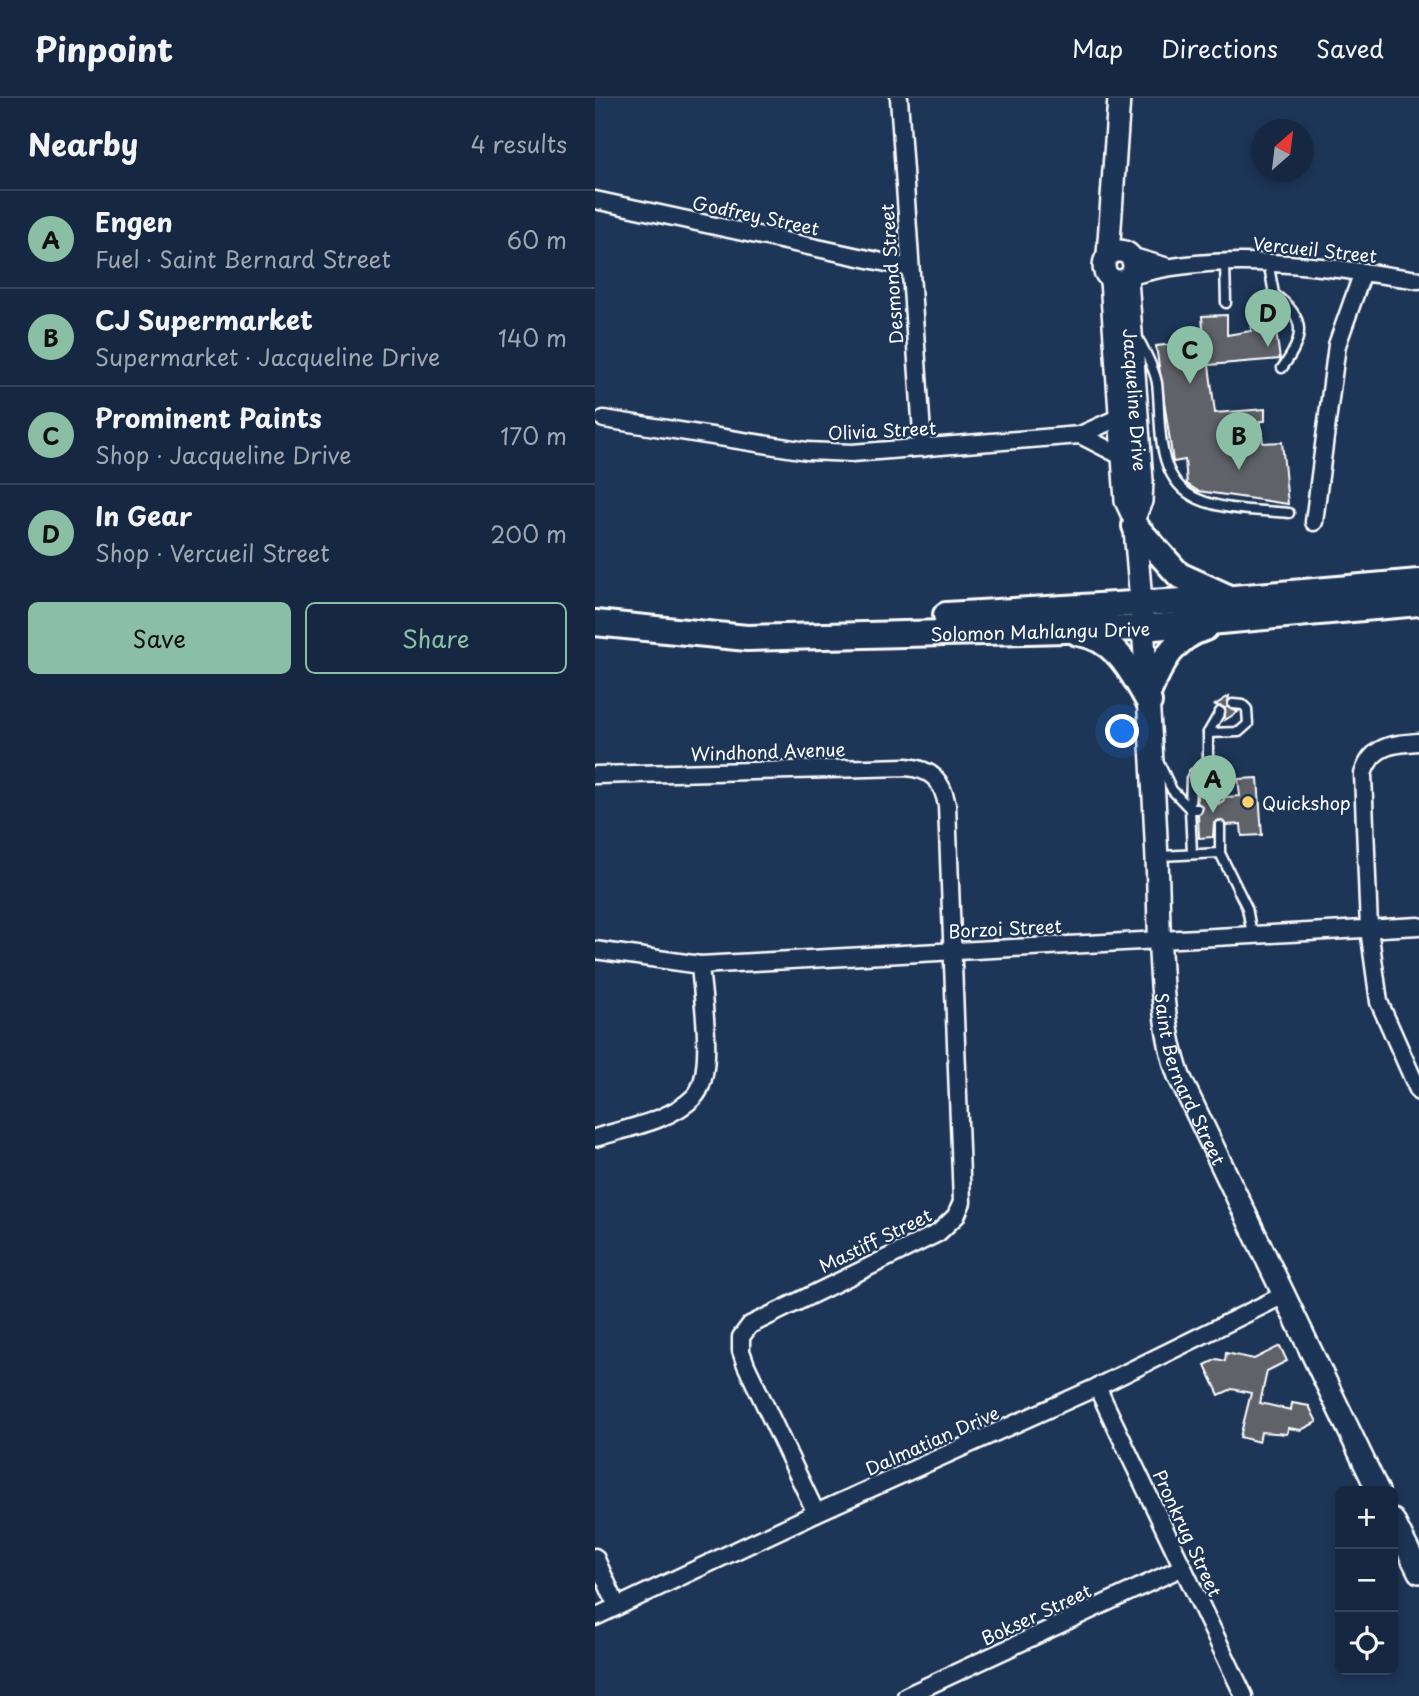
<!DOCTYPE html>
<meta charset="utf-8">
<style>
:root{--surface:#162841;--page:#1f3048;--text:#f1f3f6;--muted:#9ea6b1;--line:#35445a;--accent:#8abfa5}
body{margin:0;font-family:"Playpen Sans",sans-serif;background:var(--page);color:var(--text)}
.controls{position:absolute;right:21px;bottom:21px;display:grid;overflow:hidden;border-radius:10px;box-shadow:0 4px 10px #0003}
.controls button{width:63px;height:63px;display:grid;place-items:center;padding:0;border:0;border-bottom:2px solid var(--line);background:var(--surface);color:var(--text);font:35px sans-serif}
.compass{position:absolute;left:656px;top:21px;width:63px;height:63px;border-radius:50%;background:var(--surface);box-shadow:0 4px 10px #0003;rotate:28deg}
.you{position:absolute;left:528px;top:634px;width:24px;height:24px;margin:-18px;border:5px solid #fff;border-radius:50%;background:#1a73e8;box-shadow:0 0 0 10px #1a73e833}
.badge{display:grid;place-items:center;width:46px;height:46px;border-radius:50%;background:var(--accent);color:#111;font-size:23px;font-weight:700}
.pin{position:absolute;translate:-50% -58px;filter:drop-shadow(0 2px 4px #0008)}
.pin::after{content:'';position:absolute;top:37px;width:24px;height:21px;background:inherit;clip-path:polygon(0 0,100% 0,50% 100%)}
.list{margin:0;padding:0;list-style:none}
h2{display:flex;justify-content:space-between;align-items:center;height:91px;margin:0;padding:0 28px;font-size:30px}
h2 small{font-size:23px;font-weight:400;color:var(--muted)}
.list li{display:grid;grid-template-columns:46px 1fr auto;gap:21px;align-items:center;box-sizing:border-box;height:98px;padding:0 28px;border-top:2px solid var(--line)}
.list b{display:block;font-size:26px;white-space:nowrap}
.list p{margin:0;font-size:23px;white-space:nowrap;color:var(--muted)}
.list em{font-size:23px;font-style:normal;color:var(--muted)}
.actions{display:flex;gap:14px;padding:21px 28px}
.actions a{flex:1;padding:16px 0;border:2px solid var(--accent);border-radius:10px;text-align:center;font-size:24px;color:var(--accent)}
.actions .main{background:var(--accent);color:#111}
.icon{flex:none;width:38px;height:38px;fill:none;stroke:currentColor;stroke-width:2;stroke-linecap:round;stroke-linejoin:round}
.map{position:relative;flex:none;width:824px;height:1598px;overflow:hidden}
header{display:flex;align-items:center;gap:42px;box-sizing:border-box;height:98px;padding:0 35px;background:var(--surface);border-bottom:2px solid var(--line)}
header strong{font-size:33px}
nav{display:flex;gap:38px;margin-inline-start:auto;font-size:24px}
main{display:flex}
aside{flex:1;background:var(--surface)}
.map>svg:first-child{display:block}
.building{fill:#5e6269;stroke:#fff;stroke-width:2}
.lines{fill:none;stroke-linecap:round;stroke-linejoin:round}
.lane-casing{stroke:#fff;stroke-width:13}
.street-casing{stroke:#fff;stroke-width:21}
.secondary-casing{stroke:#fff;stroke-width:26}
.primary-casing{stroke:#fff;stroke-width:30}
.lane{stroke:#1d3557;stroke-width:8}
.street{stroke:#1d3557;stroke-width:16}
.secondary{stroke:#1d3557;stroke-width:21}
.primary{stroke:#1d3557;stroke-width:24}
.poi-dot{fill:#ffd166;stroke:#1d3557;stroke-width:2.5}
.labels{text-anchor:middle;dominant-baseline:central;stroke-width:5;stroke-linejoin:round;paint-order:stroke}
.street-label{font-size:18px;fill:#fff;stroke:#1d3557}
.poi-label{font-size:18px;fill:#fff;stroke:#1d3557;text-anchor:start}
</style>
<header>
<strong>Pinpoint</strong>
<nav><a>Map</a><a>Directions</a><a>Saved</a></nav>
</header>
<main>
<aside>
<h2>Nearby<small>4 results</small></h2>
<ul class="list">
<li><span class="badge">A</span><div><b>Engen</b><p>Fuel · Saint Bernard Street</p></div><em>60 m</em></li>
<li><span class="badge">B</span><div><b>CJ Supermarket</b><p>Supermarket · Jacqueline Drive</p></div><em>140 m</em></li>
<li><span class="badge">C</span><div><b>Prominent Paints</b><p>Shop · Jacqueline Drive</p></div><em>170 m</em></li>
<li><span class="badge">D</span><div><b>In Gear</b><p>Shop · Vercueil Street</p></div><em>200 m</em></li>
</ul>
<div class="actions"><a class="main">Save</a><a>Share</a></div>
</aside>
<div class="map">
<svg width="824" height="1598" viewBox="0 0 824 1598">
<rect width="100%" height="100%" fill="#1d3557"/>
<filter id="ink" filterUnits="userSpaceOnUse"><feTurbulence type="fractalNoise" baseFrequency=".0143" numOctaves="2"/><feDisplacementMap in="SourceGraphic" scale="14" xChannelSelector="R" yChannelSelector="G"/><feConvolveMatrix kernelMatrix="1 2 1 2 8 2 1 2 1" color-interpolation-filters="sRGB"/></filter>
<g filter="url(#ink)">
<!-- building -->
<g class="building">
<path d="M678 212 685 261 614 267 620 315 670 311V323H665L668 345 687 344 693 406 603 393 592 386 590 362 578 364 561 248 609 243 607 218 632 217V237L656 233V213Z"/>
<path d="M634 598 632 609 643 614 630 622V610L620 607Z"/>
<path d="M615 680 618 700 624 706 630 699 645 698 643 681 663 680 667 737 647 738 646 726 631 727 624 722 619 725 618 739 604 740 603 717 608 710 602 704 603 683Z"/>
<path d="M685 1248 692 1263 672 1273 665 1305 696 1312 697 1305 714 1308 722 1324 706 1332 693 1330 692 1336 666 1334 664 1344 645 1339 656 1295 637 1291 624 1297 610 1267 622 1261 630 1263 631 1255 659 1261Z"/>
</g>
<g class="lines">
<defs>
<g id="lane">
<path d="M673 163 679 196C712 219 710 240 687 270"/>
<path d="M630 165 631 205"/>
<path d="M543 240C550 254 559 269 562 285 567 324 558 381 603 401 630 413 664 412 694 415"/>
<path d="M613 635 644 634 653 626 652 611 648 607 638 606"/>
<path d="M565 667 577 692 595 711 597 755"/>
<path d="M613 672V635L625 614"/>
<path d="M602 711H595L596 681 599 675 613 672 621 675 624 699"/>
<path d="M625 728V755"/>
<path d="M565 758 625 755 652 810 657 836"/>
</g>
<g id="street">
<path d="M304 0 328 350"/>
<path d="M0 102 315 170"/>
<path d="M535 158 570 168"/>
<path d="M536 178C630 151 728 169 824 182"/>
<path d="M9 321 212 353 257 355 485 337 527 318"/>
<path d="M485 337 528 359"/>
<path d="M719 424 742 247 768 174"/>
<path d="M824 644C797 646 777 647 768 676L774 831 784 904 824 994"/>
<path d="M0 677 311 669C337 671 347 682 352 707L367 1104 361 1118 343 1135 155 1227 146 1239V1253L151 1267 221 1415"/>
<path d="M0 852 105 867 824 828"/>
<path d="M0 1040C31 1030 75 1023 99 999 121 977 107 898 105 867"/>
<path d="M502 1289 649 1598"/>
<path d="M0 1459 22 1508"/>
<path d="M0 1519 221 1415 502 1289 689 1197"/>
<path d="M311 1598 588 1469"/>
</g>
<g id="secondary">
<circle cx="524" cy="168" r="15"/>
<path d="M513 157 524 0"/>
<path id="s1" d="M532 181 547 383 546 403 539 420"/>
<path id="s2" d="M516 182 531 403 539 420C549 534 557 647 562 761 565 825 562 919 584 978L783 1393"/>
<path d="M798 1422 824 1474"/>
</g>
<g id="primary">
<path d="M540 428 584 477 628 497"/>
<path d="M351 517 639 500 824 484"/>
<path id="s3" d="M0 525 152 540 548 530 824 505"/>
<path d="M483 535C521 540 537 574 554 604"/>
<path d="M554 593C566 565 579 539 610 530"/>
</g>
</defs>
<!-- lane casing -->
<use href="#lane" class="lane-casing"/>
<!-- street casing -->
<use href="#street" class="street-casing"/>
<!-- secondary casing -->
<use href="#secondary" class="secondary-casing"/>
<!-- primary casing -->
<use href="#primary" class="primary-casing"/>
<!-- lane -->
<use href="#lane" class="lane"/>
<!-- street -->
<use href="#street" class="street"/>
<!-- secondary -->
<use href="#secondary" class="secondary"/>
<!-- primary -->
<use href="#primary" class="primary"/>
</g>
</g>
<!-- markers -->
<circle class="poi-dot" cx="653" cy="704" r="7"/>
<g class="labels">
<!-- street labels -->
<g class="street-label">
<text transform="translate(161 117) rotate(12)">Godfrey Street</text>
<text transform="translate(720 151) rotate(6)">Vercueil Street</text>
<text transform="translate(296 176) rotate(-94)">Desmond Street</text>
<text stroke="none"><textPath href="#s1" startOffset="121">Jacqueline Drive</textPath></text>
<text transform="translate(287 332) rotate(-3)">Olivia Street</text>
<text stroke="none"><textPath href="#s3" startOffset="446">Solomon Mahlangu Drive</textPath></text>
<text transform="translate(173 653) rotate(-2)">Windhond Avenue</text>
<text transform="translate(410 830) rotate(-3)">Borzoi Street</text>
<text stroke="none"><textPath href="#s2" startOffset="807">Saint Bernard Street</textPath></text>
<text transform="translate(280 1142) rotate(-26)">Mastiff Street</text>
<text transform="translate(337 1342) rotate(-24)">Dalmatian Drive</text>
<text transform="translate(593 1435) rotate(65)">Pronkrug Street</text>
<text transform="translate(441 1516) rotate(-25)">Bokser Street</text>
</g>
<!-- poi labels -->
<g class="poi-label">
<text x="667" y="704">Quickshop</text>
</g>
</g>
</svg>
<div class="controls">
<button>+</button>
<button>−</button>
<button><svg class="icon" aria-label="locate" viewBox="0 0 24 24"><circle cx="12" cy="12" r="6"/><path d="M12 2v4M12 18v4M2 12h4M18 12h4"/></svg></button>
</div>
<svg class="compass" viewBox="-18 -18 36 36"><path d="M0-13l5 13h-10z" fill="#e53935"/><path d="M0 13l5-13h-10z" fill="#9ea6b1"/></svg>
<div class="you"></div>
<div class="pin badge" style="left:618px;top:715px">A</div>
<div class="pin badge" style="left:644px;top:372px">B</div>
<div class="pin badge" style="left:595px;top:286px">C</div>
<div class="pin badge" style="left:673px;top:249px">D</div>
</div>
</main>
